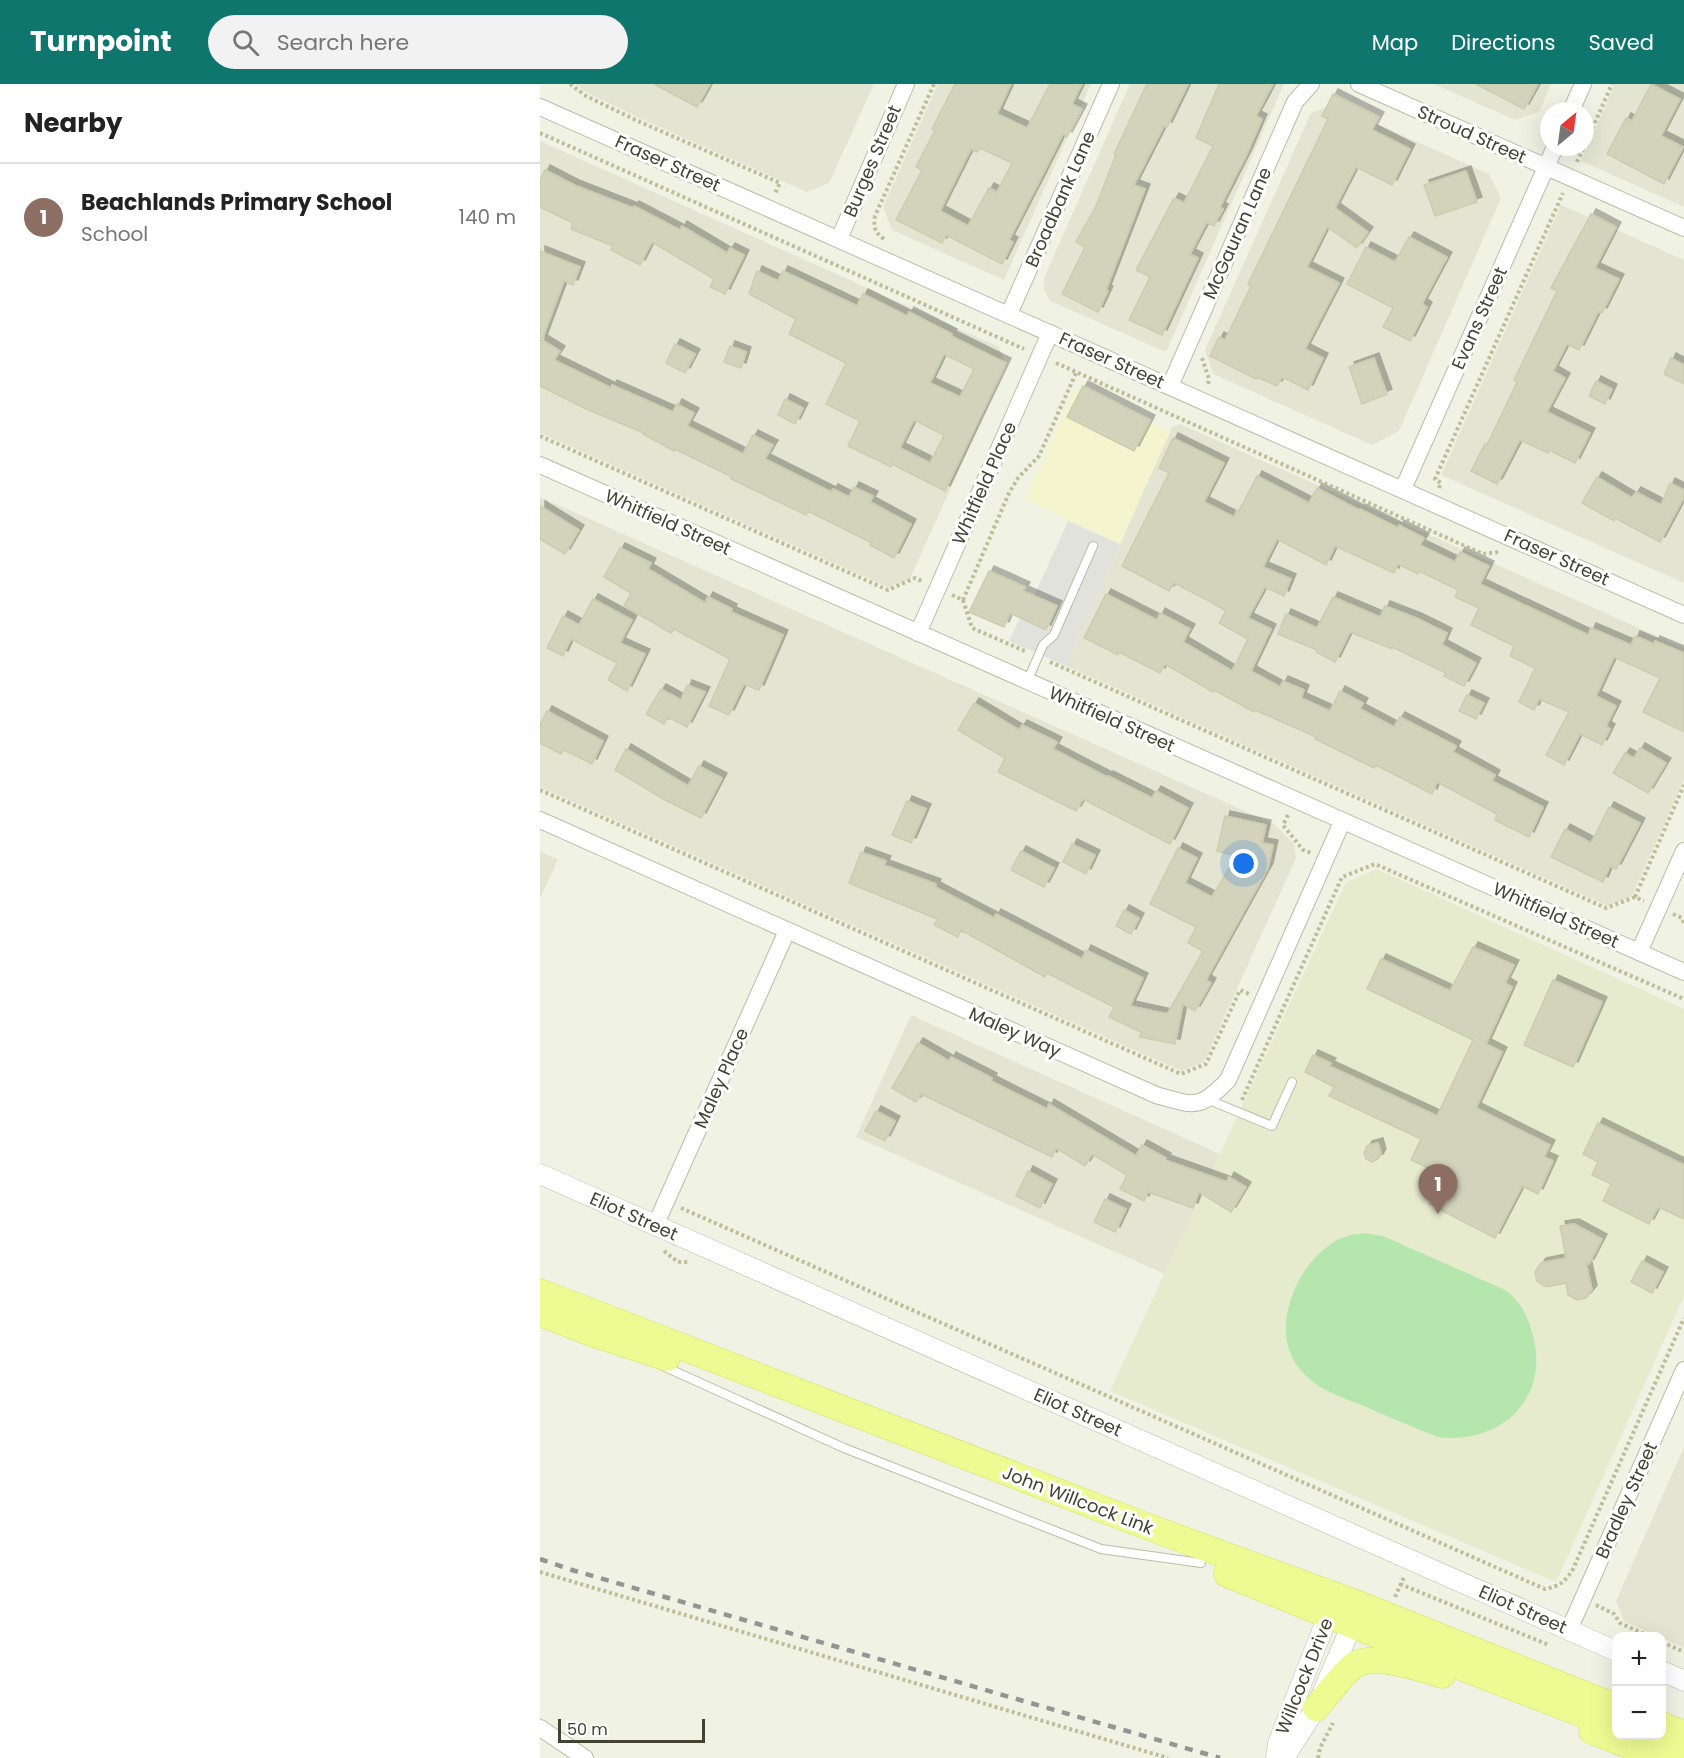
<!DOCTYPE html>
<meta charset="utf-8">
<style>
:root{--surface:#fff;--page:#f2f2f2;--text:#222;--muted:#767676;--line:#e0e0e0;--accent:#0f766e}
body{margin:0;font-family:Poppins,sans-serif;background:var(--page);color:var(--text)}
.controls{position:absolute;right:18px;bottom:18px;display:grid;overflow:hidden;border-radius:12px;box-shadow:0 6px 24px #0002}
.controls button{width:54px;height:54px;display:grid;place-items:center;padding:0;border:0;border-bottom:2px solid var(--line);background:var(--surface);color:var(--text);font:30px sans-serif}
.compass{position:absolute;left:1000px;top:18px;width:54px;height:54px;border-radius:50%;background:var(--surface);box-shadow:0 6px 24px #0002;rotate:29deg}
.scale{position:absolute;left:18px;bottom:15px;width:147px;box-sizing:border-box;padding-left:6px;border:3px solid #434334;border-top:0;font-size:16px;line-height:21px;white-space:nowrap;color:#434334;-webkit-text-stroke:4px #fff;paint-order:stroke}
.you{position:absolute;left:704px;top:780px;width:21px;height:21px;margin:-15px;border:4px solid #fff;border-radius:50%;background:#1a73e8;box-shadow:0 0 0 9px #1a73e833}
.badge{display:grid;place-items:center;width:39px;height:39px;border-radius:50%;background:var(--accent);color:#fff;font-size:20px;font-weight:700}
.pin{position:absolute;translate:-50% -50px;filter:drop-shadow(0 2px 3px #0008)}
.pin::after{content:'';position:absolute;top:32px;width:21px;height:18px;background:inherit;clip-path:polygon(0 0,100% 0,50% 100%)}
.list{margin:0;padding:0;list-style:none}
h2{display:flex;justify-content:space-between;align-items:center;height:78px;margin:0;padding:0 24px;font-size:26px}
h2 small{font-size:20px;font-weight:400;color:var(--muted)}
.list li{display:grid;grid-template-columns:39px 1fr auto;gap:18px;align-items:center;box-sizing:border-box;height:108px;padding:0 24px;border-top:2px solid var(--line)}
.list b{display:block;font-size:22px;white-space:nowrap}
.list p{margin:0;font-size:20px;white-space:nowrap;color:var(--muted)}
.list em{font-size:20px;font-style:normal;color:var(--muted)}
.icon{flex:none;width:33px;height:33px;fill:none;stroke:currentColor;stroke-width:2;stroke-linecap:round;stroke-linejoin:round}
.map{position:relative;flex:none;width:1144px;height:1674px;overflow:hidden}
header{display:flex;align-items:center;gap:36px;box-sizing:border-box;height:84px;padding:0 30px;background:var(--accent);color:#fff}
header strong{font-size:28px}
nav{display:flex;gap:33px;margin-inline-start:auto;font-size:21px}
.search{width:420px;height:54px;background:var(--page);display:flex;align-items:center;gap:15px;box-sizing:border-box;padding:0 21px;border-radius:33px;color:var(--muted);font-size:22px}
main{display:flex}
aside{flex:1;background:var(--surface)}
.map>svg:first-child{display:block}
.residential{fill:#e3e5d2}
.commercial{fill:#f4f4cf}
.education{fill:#e7ebce}
.green{fill:#b4e6ad}
.parking{fill:#e2e2dc}
.building{fill:#d2d3ba;stroke:#cccdad;stroke-width:1.5;fill-rule:evenodd;filter:url(#shadow)}
.lines{fill:none;stroke-linecap:round;stroke-linejoin:round}
.service-casing{stroke:#bbbda7;stroke-width:10}
.minor-casing{stroke:#bbbda7;stroke-width:18}
.tertiary-casing{stroke:#bbbda7;stroke-width:21}
.primary-casing{stroke:#d1e163;stroke-width:27}
.path{stroke:#bcbe98;stroke-width:4;stroke-dasharray:3 3;stroke-linecap:butt}
.service{stroke:#fff;stroke-width:8}
.minor{stroke:#fff;stroke-width:16}
.tertiary{stroke:#fff;stroke-width:20}
.primary{stroke:#edfc92;stroke-width:26}
.rail{stroke:#949494;stroke-width:4.5;stroke-dasharray:8 8;stroke-linecap:butt}
.labels{text-anchor:middle;dominant-baseline:central;stroke-width:6;stroke-linejoin:round;paint-order:stroke}
.street-label{font-size:18px;fill:#434334;stroke:#fff}
</style>
<header>
<strong>Turnpoint</strong>
<div class="search"><svg class="icon" aria-label="search" viewBox="0 0 24 24"><circle cx="10" cy="10" r="6"/><path d="M15 15l6 6"/></svg>Search here</div>
<nav><a>Map</a><a>Directions</a><a>Saved</a></nav>
</header>
<main>
<aside>
<h2>Nearby<small></small></h2>
<ul class="list">
<li><span class="badge" style="background:#8d6e63">1</span><div><b>Beachlands Primary School</b><p>School</p></div><em>140 m</em></li>
</ul>
</aside>
<div class="map">
<svg width="1144" height="1674" viewBox="0 0 1144 1674">
<defs>
<filter id="shadow"><feDropShadow dx="5" dy="-5" stdDeviation="0" flood-color="#0004"/></filter>
</defs>
<rect width="100%" height="100%" fill="#f0f2e4"/>
<!-- residential -->
<g class="residential">
<path d="M35 0H334L289 99 267 108 101 35 48 9Z"/>
<path d="M398 0H551L464 196 352 146 343 123Z"/>
<path d="M590 0H744L626 268 510 217 504 206V194Z"/>
<path d="M894 0H1011L999 28 975 36Z"/>
<path d="M1075 0H1144V123L1041 77Z"/>
<path d="M793 20 949 90 961 114 859 347 832 361 673 290 665 266 771 29Z"/>
<path d="M0 57 459 263 463 274 464 285 370 495 348 503 0 349Z"/>
<path d="M1021 121 1144 176V499L901 391Z"/>
<path d="M640 340 1144 564V696L1092 812 1068 822 526 582 632 343Z"/>
<path d="M0 413 734 740 754 760 756 774 664 978 642 987 0 703Z"/>
<path d="M0 768 18 775 0 815Z"/>
<path d="M371 931 680 1070 625 1190 316 1053Z"/>
<path d="M1144 1363V1564L1084 1537 1076 1517Z"/>
</g>
<!-- commercial -->
<path class="commercial" d="M534 306 630 348 580 460 485 416Z"/>
<!-- education -->
<path class="education" d="M837 785 1144 925V1212L1016 1498 570 1307 806 798Z"/>
<!-- green -->
<path class="green" d="M825 1149 843 1152 965 1206C981 1218 988 1232 993 1252 1010 1315 960 1361 898 1353 874 1344 850 1333 826 1323 812 1317 797 1312 784 1305 740 1280 738 1239 758 1198 767 1180 787 1158 807 1152 813 1150 819 1150 825 1149Z"/>
<!-- parking -->
<path class="parking" d="M528 437 580 460 526 582 469 557 480 534 507 546 517 522 494 512Z"/>
<!-- building -->
<g class="building">
<path d="M114 0H170L157 23Z"/>
<path d="M415 0H471L457 30 487 44 510 0H542L532 20 542 25 527 53 523 50 501 94 469 156 473 158 462 180 406 151 402 159 356 136 382 86 376 83 395 46 392 45ZM440 64 472 79 457 108 449 104 428 142 400 127 431 65 437 68Z"/>
<path d="M607 0H648L627 43 624 42 594 101 605 105 566 206 568 207 558 228 522 210 545 163 536 158 556 122 576 71 574 70Z"/>
<path d="M679 0H733L716 32 722 35 707 70 680 123 683 125 674 142 667 138 650 170 658 174 622 251 589 236 610 193 596 186 634 114 644 119 673 62 656 54Z"/>
<path d="M936 0H998L984 25Z"/>
<path d="M1111 0 1140 15 1121 52 1143 63 1124 100 1067 70 1086 34 1092 37Z"/>
<path d="M793 10 839 33 832 46 870 65 852 101 816 83 795 124 828 148 817 164 787 143 767 183 799 199 765 265 783 274 768 306 742 293 737 302 717 293 716 295 670 272 679 253 685 256 711 202 708 200 788 35 782 32Z"/>
<path d="M5 86 34 101 93 124 94 122 140 146 142 142 187 169 190 164 204 171 185 210 170 203 174 195 112 158 100 181 71 166 73 162 31 145 33 139 0 123V96Z"/>
<path d="M926 87 937 118 895 132 884 101Z"/>
<path d="M1051 130 1076 143 1055 184 1079 195 1062 229 1058 228 1039 266 1027 260 1013 287 1025 294 1007 328 1050 349 1035 379 1009 366 1008 369 980 356 957 400 931 387 945 360 947 361 977 298 974 296 1017 207 1011 204Z"/>
<path d="M869 153 907 173 882 220 887 223 870 257 843 243 853 224 807 200 826 163 855 178Z"/>
<path d="M0 167 40 183 33 201 24 197 2 256 20 267 14 276 71 304 72 301 133 328 137 320 154 329 147 342 203 370 213 351 233 361 225 375 291 408 293 405 309 413 314 403 333 412 330 418 371 440 354 474 330 461 332 459 268 427 266 431 191 395 192 393 135 365 134 367 103 350 104 349 46 325 0 302Z"/>
<path d="M217 187 238 197 243 187 317 222 323 210 367 232 369 228 412 250 411 252 466 279 405 407 352 380 351 383 308 362 320 337 286 320 306 279 249 250 256 235 209 210ZM404 270 434 285 420 313 390 299ZM374 336 404 351 390 379 360 364Z"/>
<path d="M135 260 155 270 145 289 126 279Z"/>
<path d="M190 262 206 268 201 284 184 278Z"/>
<path d="M834 274 847 310 822 320 809 283Z"/>
<path d="M1131 274 1144 281V300L1124 290Z"/>
<path d="M1056 297 1072 305 1065 320 1049 312Z"/>
<path d="M543 302 610 336 594 367 527 333Z"/>
<path d="M245 315 263 324 255 340 238 331Z"/>
<path d="M633 354 684 379 664 418 694 433 697 426 699 427 717 392 769 419 777 404 819 426 820 425 858 444 859 441 884 454 880 461 915 478 920 468 949 482 940 500 1048 551 1051 544 1091 561 1095 552 1114 560 1115 557 1144 569V648L1103 628 1120 594 1074 573 1056 612 1076 622 1066 642 1070 645 1062 661 1040 650 1024 681 1006 671 1029 628 999 615 994 626 979 618 995 584 970 572 974 562 931 541 939 524 915 513 918 506 879 487 878 490 858 480 854 489 795 462 786 481 737 455 723 483 751 495 744 512 725 503 708 534 731 545 711 587 740 603 743 597 764 606 761 614 790 627 800 607 823 619 820 625 854 643 860 633 916 662 913 668 955 691 952 697 1003 723 989 753 955 736 957 730 897 698 892 710 836 681 834 684 775 655 776 653 715 626 714 628 674 606 673 608 625 580 620 589 579 568 578 571 544 554 566 510 617 536 620 529 650 545 643 558 692 587 708 555 679 539 686 527 669 517 634 499 629 507 582 482 629 389 619 384Z"/>
<path d="M1057 393 1092 414 1096 408 1121 421 1130 399 1144 406V413L1120 458 1075 434 1074 437 1042 419Z"/>
<path d="M0 422 39 446 25 470 0 455Z"/>
<path d="M80 464 111 479 108 485 165 519 168 513 192 525 191 528 243 551 219 606 204 600 189 631 169 622 190 575 134 545 131 549 84 522 91 509 64 493Z"/>
<path d="M449 487 485 503 483 507 517 522 506 546 470 529 464 543 429 528Z"/>
<path d="M793 513 840 533 845 522 876 534 907 549 902 561 936 579 924 602 904 592 906 589 852 563V565L810 548 795 578 776 568 777 566 738 550 746 530 777 544Z"/>
<path d="M53 515 92 536 80 559 105 570 87 607 68 596 77 579 31 555 23 572 7 564 23 532 39 541Z"/>
<path d="M147 601 165 608 147 643 128 633 124 640 106 630 121 605 141 616Z"/>
<path d="M927 611 944 619 936 635 919 627Z"/>
<path d="M434 619 479 646 482 641 517 658 513 665 567 693 568 692 612 714 616 707 648 724 630 760 543 715 536 727 458 688 465 674 418 646Z"/>
<path d="M7 627 63 657 52 680 24 666 21 670 0 659V641Z"/>
<path d="M1100 664 1126 679 1108 709 1073 689 1085 669 1094 674Z"/>
<path d="M86 665 148 702 159 682 182 694 161 734 125 716 75 686Z"/>
<path d="M367 717 386 725 371 759 352 751Z"/>
<path d="M1069 723 1100 739 1076 785 1070 782 1063 798 1011 773 1025 745 1051 759Z"/>
<path d="M685 732 726 741 722 759 733 761 728 784 666 896 671 899 655 927 643 920 635 960 600 953 601 948 569 933 574 923 507 889 505 893 421 846 418 853 394 841 397 835 309 799 321 768 346 777 344 781 396 800 395 803 454 834 456 830 542 875 546 866 603 894 590 922 627 930 663 867 648 859 656 843 610 820 638 764 657 774 645 799 672 813 696 772 677 767Z"/>
<path d="M532 760 555 771 546 790 523 778Z"/>
<path d="M481 767 514 784 504 803 471 786Z"/>
<path d="M584 826 599 834 591 850 576 842Z"/>
<path d="M933 863 974 881 965 899 972 903 946 960 962 968 936 1024 1010 1061 1004 1073 1013 1077 998 1110 982 1102 955 1154 889 1120 904 1091 871 1076 881 1055 789 1012 794 1003 765 988 773 971 791 979 789 982 897 1032 933 956 827 905 841 875 910 907Z"/>
<path d="M1013 896 1062 918 1033 983 984 961Z"/>
<path d="M378 959 409 977 411 973 452 994 451 997 507 1025 509 1020 596 1072 602 1061 626 1074 625 1076 687 1098 689 1093 706 1103 691 1128 659 1108 653 1124 608 1108 604 1117 580 1105 587 1091 552 1070 545 1082 516 1064 512 1073 381 1010 376 1018 352 1004Z"/>
<path d="M336 1027 355 1037 345 1057 325 1047Z"/>
<path d="M1058 1039 1144 1081V1135L1118 1123 1109 1140 1063 1117 1071 1100 1052 1091 1058 1078 1043 1070Z"/>
<path d="M838 1059 841 1070 838 1075 832 1078 826 1075 824 1069 827 1062Z"/>
<path d="M488 1087 512 1100 500 1124 476 1112Z"/>
<path d="M565 1115 586 1125 575 1148 554 1138Z"/>
<path d="M1034 1140 1062 1155 1049 1180 1046 1179 1052 1206 1046 1214 1037 1216 1028 1211 1026 1199 1006 1203 997 1197 995 1188 1001 1179 1026 1174 1020 1142Z"/>
<path d="M1102 1177 1123 1188 1112 1209 1091 1198Z"/>
</g>
<g class="lines">
<defs>
<g id="service">
<path d="M487 598 503 561 514 551 553 462"/>
<path d="M669 1016 732 1042 752 998"/>
<path d="M123 1282 304 1364 561 1465 661 1479"/>
</g>
<g id="minor">
<path d="M819 0 1144 144"/>
<path d="M0 23 1144 531"/>
<path d="M1031 27 1043 0"/>
<path d="M299 155 366 0"/>
<path d="M469 230 571 0"/>
<path d="M630 302 755 18 771 0"/>
<path d="M0 381 1144 888"/>
<path d="M863 405 1015 63"/>
<path d="M378 549 510 249"/>
<path d="M0 736 616 1011C655 1022 659 1026 688 996L802 738"/>
<path d="M1099 868 1144 767"/>
<path d="M115 1142 247 847"/>
<path d="M1029 1546 1144 1286"/>
<path d="M0 1644 45 1674"/>
</g>
<g id="tertiary">
<path d="M0 1090 1076 1567"/>
<path d="M1122 1587 1144 1597"/>
<path d="M736 1674 738 1659 793 1519"/>
<path d="M744 1674 776 1624 817 1529"/>
</g>
<g id="primary">
<path d="M0 1208 606 1442 821 1521 1076 1623"/>
<path d="M0 1229 51 1249 127 1274"/>
<path d="M687 1490 812 1541 1076 1643"/>
<path d="M776 1624C784 1615 806 1586 814 1581 834 1569 882 1584 902 1591"/>
<path d="M1122 1641 1144 1650"/>
<path d="M1052 1647 1096 1664 1144 1671"/>
</g>
</defs>
<!-- service casing -->
<use href="#service" class="service-casing"/>
<!-- minor casing -->
<use href="#minor" class="minor-casing"/>
<!-- tertiary casing -->
<use href="#tertiary" class="tertiary-casing"/>
<!-- primary casing -->
<use href="#primary" class="primary-casing"/>
<!-- path -->
<g class="path">
<path d="M30 0 46 12 100 38 240 99 235 109"/>
<path d="M0 49 484 265"/>
<path d="M1045 61 1072 0"/>
<path d="M1037 78 1044 63"/>
<path d="M344 155C335 149 333 143 335 132L394 0"/>
<path d="M662 274 669 295 668 301"/>
<path d="M516 279 943 470 959 468"/>
<path d="M0 352 348 506 375 494 384 498"/>
<path d="M899 404 901 399 895 395 1023 109"/>
<path d="M412 511 423 516 469 409 478 394 499 372 536 289"/>
<path d="M423 516 432 544 487 568"/>
<path d="M510 578 1066 824 1095 813 1104 817"/>
<path d="M0 706 641 990 666 980 700 906 709 910"/>
<path d="M748 731 743 741 763 766 771 769"/>
<path d="M1095 813 1144 701"/>
<path d="M1133 830 1142 834 1144 840"/>
<path d="M702 1016 802 793 835 780 1144 915"/>
<path d="M141 1124 1005 1505C1020 1502 1025 1498 1033 1485L1144 1234"/>
<path d="M124 1167 138 1178H148"/>
<path d="M0 1488 628 1674"/>
<path d="M860 1500 1009 1561"/>
<path d="M855 1513 864 1493"/>
<path d="M1056 1521 1074 1530 1080 1539 1109 1552"/>
<path d="M1122 1558 1144 1568"/>
<path d="M778 1674 780 1664 793 1639"/>
</g>
<!-- service -->
<use href="#service" class="service"/>
<!-- minor -->
<use href="#minor" class="minor"/>
<!-- tertiary -->
<use href="#tertiary" class="tertiary"/>
<!-- primary -->
<use href="#primary" class="primary"/>
<!-- rail -->
<path class="rail" d="M0 1475 32 1486 680 1674"/>
</g>
<g class="labels">
<!-- street labels -->
<g class="street-label">
<text transform="translate(932 50) rotate(24)">Stroud Street</text>
<text transform="translate(332 77) rotate(-67)">Burges Street</text>
<text transform="translate(128 79) rotate(24)">Fraser Street</text>
<text transform="translate(520 115) rotate(-66)">Broadbank Lane</text>
<text transform="translate(697 149) rotate(-66)">McGauran Lane</text>
<text transform="translate(939 234) rotate(-66)">Evans Street</text>
<text transform="translate(572 276) rotate(24)">Fraser Street</text>
<text transform="translate(444 399) rotate(-66)">Whitfield Place</text>
<text transform="translate(128 438) rotate(24)">Whitfield Street</text>
<text transform="translate(1017 473) rotate(24)">Fraser Street</text>
<text transform="translate(572 635) rotate(24)">Whitfield Street</text>
<text transform="translate(1016 831) rotate(24)">Whitfield Street</text>
<text transform="translate(475 948) rotate(24)">Maley Way</text>
<text transform="translate(181 994) rotate(-66)">Maley Place</text>
<text transform="translate(94 1132) rotate(24)">Eliot Street</text>
<text transform="translate(538 1328) rotate(24)">Eliot Street</text>
<text transform="translate(538 1416) rotate(21)">John Willcock Link</text>
<text transform="translate(1086 1416) rotate(-66)">Bradley Street</text>
<text transform="translate(983 1525) rotate(24)">Eliot Street</text>
<text transform="translate(764 1592) rotate(-68)">Willcock Drive</text>
</g>
</g>
</svg>
<div class="controls">
<button>+</button>
<button>−</button>
</div>
<svg class="compass" viewBox="-18 -18 36 36"><path d="M0-13l5 13h-10z" fill="#e53935"/><path d="M0 13l5-13h-10z" fill="#767676"/></svg>
<div class="scale">50 m</div>
<div class="you"></div>
<div class="pin badge" style="left:898px;top:1130px;background:#8d6e63">1</div>
</div>
</main>
